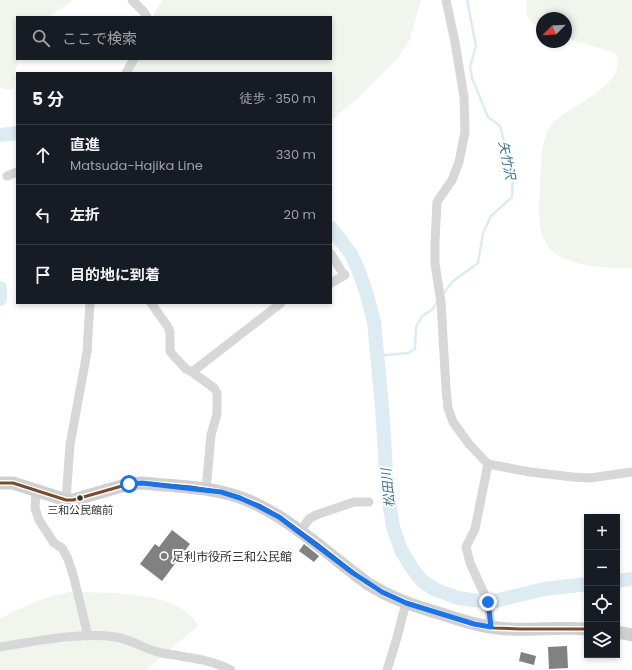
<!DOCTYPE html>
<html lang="ja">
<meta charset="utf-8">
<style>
:root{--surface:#171b24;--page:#242831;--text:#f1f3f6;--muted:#9ea1a6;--line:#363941}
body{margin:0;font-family:Poppins,"Noto Sans JP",sans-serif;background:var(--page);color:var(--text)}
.controls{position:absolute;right:12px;bottom:12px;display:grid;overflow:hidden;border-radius:0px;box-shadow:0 2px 6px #0003}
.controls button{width:36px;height:36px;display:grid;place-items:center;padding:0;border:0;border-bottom:1px solid var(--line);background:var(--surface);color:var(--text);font:20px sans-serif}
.compass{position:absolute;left:536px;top:12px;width:36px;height:36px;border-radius:50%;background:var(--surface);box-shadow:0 2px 6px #0003;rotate:246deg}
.stop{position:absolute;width:12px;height:12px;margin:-9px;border:3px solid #1a73e8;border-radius:50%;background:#fff}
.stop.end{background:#1a73e8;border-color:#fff;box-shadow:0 1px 4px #0008}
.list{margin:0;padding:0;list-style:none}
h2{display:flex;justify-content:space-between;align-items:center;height:52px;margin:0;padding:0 16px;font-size:17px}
h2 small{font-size:13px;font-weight:400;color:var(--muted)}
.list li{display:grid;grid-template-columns:26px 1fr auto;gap:12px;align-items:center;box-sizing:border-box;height:60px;padding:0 16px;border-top:1px solid var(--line)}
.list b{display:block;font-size:15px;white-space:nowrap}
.list p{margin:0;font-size:13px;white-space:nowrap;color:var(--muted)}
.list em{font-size:13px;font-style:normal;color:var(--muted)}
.icon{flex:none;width:22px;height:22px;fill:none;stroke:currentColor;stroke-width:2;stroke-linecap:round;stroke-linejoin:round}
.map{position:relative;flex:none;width:632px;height:670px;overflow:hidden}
.search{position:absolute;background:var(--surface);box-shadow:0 2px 6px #0003;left:16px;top:16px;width:316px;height:44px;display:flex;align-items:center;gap:10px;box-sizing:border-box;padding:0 14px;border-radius:0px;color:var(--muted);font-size:15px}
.panel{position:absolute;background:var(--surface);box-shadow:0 2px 6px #0003;left:16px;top:72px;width:316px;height:232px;border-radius:0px}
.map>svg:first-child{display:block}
.green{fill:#f1f5ed}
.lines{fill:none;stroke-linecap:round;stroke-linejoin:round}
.stream{stroke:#ddebf3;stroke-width:2.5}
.river{stroke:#ddebf3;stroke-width:14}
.building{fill:#818181}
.minor{stroke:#d7d7d7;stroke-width:9}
.secondary{stroke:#d0d0d0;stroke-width:13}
.bus-1-casing{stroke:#fff;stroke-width:6}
.bus-1{stroke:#7a4b2a;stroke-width:3}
.route{stroke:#1a73e8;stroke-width:5}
.bus-dot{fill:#333;stroke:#fff;stroke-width:1.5}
.poi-dot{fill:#7a7a7a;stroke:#fff;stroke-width:1.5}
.labels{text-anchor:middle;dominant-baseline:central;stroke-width:4;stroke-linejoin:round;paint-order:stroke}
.bus-label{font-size:11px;fill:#333;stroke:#fff}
.poi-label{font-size:12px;fill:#333;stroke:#fff;text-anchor:start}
.water-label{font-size:13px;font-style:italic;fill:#3f7597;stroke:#fff}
</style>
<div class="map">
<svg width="632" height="670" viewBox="0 0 632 670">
<rect width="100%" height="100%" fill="#fff"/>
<!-- green -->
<g class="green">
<path d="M0 0H73L49 17H17L18 59 13 89 9 90 0 88Z"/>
<path d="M162 0H421L410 39 398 58 357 99 331 120V73H131L135 59H331V17H152Z"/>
<path d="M527 0H632V268C610 269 567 266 551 250 547 246 542 237 541 231 538 218 539 203 540 189 541 171 540 152 546 135 549 128 552 123 558 118 573 106 632 80 615 53L566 38V18H542V29C528 23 525 15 527 0Z"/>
<path d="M71 592C104 593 182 590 198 626L146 670H0V619C25 606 42 597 71 592Z"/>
</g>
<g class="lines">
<!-- stream -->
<g class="stream">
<path d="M442 295 453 281 478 263 483 233 491 216 512 197 513 175 500 126 488 117 472 78 470 67 476 46 467 0"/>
<path d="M377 356 408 353 415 349 416 327 422 316 433 309 438 300"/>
</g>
<!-- river -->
<g class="river">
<path d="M0 135 17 133"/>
<path d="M331 228 351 254 358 269 367 295 374 322 382 406 387 488 393 527 401 550 412 568 422 581 436 590 458 598 472 600 495 601 544 589 587 584"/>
<path d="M0 288V299"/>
<path d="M617 581 632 579"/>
</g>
</g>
<!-- building -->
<g class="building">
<path d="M172 530 190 544 162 581 140 564 155 544 159 547Z"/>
<path d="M304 544 319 556 314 562 299 551Z"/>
<path d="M567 646 568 668 549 669 548 647Z"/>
<path d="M521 652 536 656 534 665 519 661Z"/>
</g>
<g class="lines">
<!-- minor -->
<g class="minor">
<path d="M132 0 143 11 147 17"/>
<path d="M446 0 455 42 464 97 465 132 459 162 452 180 437 202 435 242V264L441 302 446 389 448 408 453 422 469 444 488 464 530 472 573 477 590 478 632 472"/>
<path d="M126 73 134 59"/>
<path d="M7 176 17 172"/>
<path d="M331 254 342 272 345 275 331 283"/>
<path d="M151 303 168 327 170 332V351L172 354 186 369 192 372"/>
<path d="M488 464 475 529 466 547 470 563 488 602 491 627"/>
<path d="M206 490 211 435 217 414V393L214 388 192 372 281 303"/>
<path d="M36 491 35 508 39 520 54 543 62 548 68 559 74 578 88 636"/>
<path d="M66 500 70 445 87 352 90 303"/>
<path d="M300 532 309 519 316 515 354 502H369"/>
<path d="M0 647C36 641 80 632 116 637 133 640 146 650 162 653 185 657 210 659 231 670"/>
<path d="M387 670 396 641 406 603"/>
</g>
<!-- secondary -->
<g class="secondary">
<path d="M0 483H13L66 500H73L129 484 142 483C168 486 195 486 221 492 276 503 323 551 367 583 391 599 418 607 445 615 467 622 488 629 511 629 536 630 562 627 587 629"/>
<path d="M617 632 632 635"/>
</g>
<defs>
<path id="bus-1" d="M0 483H13L66 500H73L129 484 142 483 191 487 221 492 241 498 261 506 280 517 316 543 367 583 386 594 405 602 469 623 494 628 520 629H587"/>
</defs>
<!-- bus-1 casing -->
<use href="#bus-1" class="bus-1-casing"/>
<!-- bus-1 -->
<use href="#bus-1" class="bus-1"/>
</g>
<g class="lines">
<!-- route -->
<path class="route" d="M129 484 142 483 221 492 240 498 258 506 279 517 353 573 382 592 406 603 474 624 491 627 488 602"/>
</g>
<!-- markers -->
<circle class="bus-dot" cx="80" cy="498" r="3.5"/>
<circle class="poi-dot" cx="164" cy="556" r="4"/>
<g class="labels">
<!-- bus labels -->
<g class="bus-label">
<text x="80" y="510">三和公民館前</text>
</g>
<!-- poi labels -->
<g class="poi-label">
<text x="172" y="556">足利市役所三和公民館</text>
</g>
<!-- water labels -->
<g class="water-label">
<text transform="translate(507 160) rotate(79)">矢竹沢</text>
<text transform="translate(388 488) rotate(-96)">松田川</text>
</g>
</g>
</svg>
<div class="controls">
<button>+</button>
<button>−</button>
<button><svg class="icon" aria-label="locate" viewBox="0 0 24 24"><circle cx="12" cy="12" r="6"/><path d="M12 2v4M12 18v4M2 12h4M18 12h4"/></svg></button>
<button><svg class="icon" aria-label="layers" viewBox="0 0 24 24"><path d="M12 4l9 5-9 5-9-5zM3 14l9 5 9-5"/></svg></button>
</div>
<svg class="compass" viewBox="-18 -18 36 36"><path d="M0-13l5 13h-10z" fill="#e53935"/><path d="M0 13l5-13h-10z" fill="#9ea1a6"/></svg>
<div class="stop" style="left:129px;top:484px"></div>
<div class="stop end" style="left:488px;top:602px"></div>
<div class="search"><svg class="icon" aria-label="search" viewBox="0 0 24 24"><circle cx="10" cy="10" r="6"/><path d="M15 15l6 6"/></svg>ここで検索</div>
<section class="panel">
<h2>5 分<small>徒歩 · 350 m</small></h2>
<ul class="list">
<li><svg class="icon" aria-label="ahead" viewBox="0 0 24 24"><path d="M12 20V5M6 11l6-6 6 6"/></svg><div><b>直進</b><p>Matsuda-Hajika Line</p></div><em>330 m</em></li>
<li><svg class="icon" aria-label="left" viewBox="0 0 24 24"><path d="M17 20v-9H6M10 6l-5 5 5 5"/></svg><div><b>左折</b></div><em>20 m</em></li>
<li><svg class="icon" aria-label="arrive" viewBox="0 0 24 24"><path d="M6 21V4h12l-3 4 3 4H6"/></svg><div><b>目的地に到着</b></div></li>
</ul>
</section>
</div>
